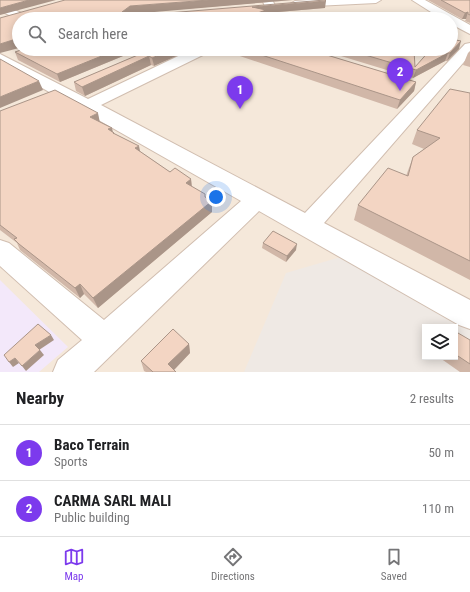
<!DOCTYPE html>
<style>
:root{--surface:#fff;--page:#f6f6f6;--text:#202124;--muted:#757577;--line:#e0e0e0;--accent:#7c3aed}
body{margin:0;font-family:"Roboto Condensed",sans-serif;background:var(--page);color:var(--text)}
.controls{position:absolute;right:12px;bottom:12px;display:grid;overflow:hidden;border-radius:0px;box-shadow:0 2px 10px #0003}
.controls button{width:36px;height:36px;display:grid;place-items:center;padding:0;border:0;border-bottom:1px solid var(--line);background:var(--surface);color:var(--text);font:20px sans-serif}
.you{position:absolute;left:216px;top:197px;width:14px;height:14px;margin:-10px;border:3px solid #fff;border-radius:50%;background:#1a73e8;box-shadow:0 0 0 6px #1a73e833}
.badge{display:grid;place-items:center;width:26px;height:26px;border-radius:50%;background:var(--accent);color:#fff;font-size:13px;font-weight:700}
.pin{position:absolute;translate:-50% -33px;filter:drop-shadow(0 1px 2px #0008)}
.pin::after{content:'';position:absolute;top:21px;width:14px;height:12px;background:inherit;clip-path:polygon(0 0,100% 0,50% 100%)}
.list{margin:0;padding:0;list-style:none}
h2{display:flex;justify-content:space-between;align-items:center;height:52px;margin:0;padding:0 16px;font-size:17px}
h2 small{font-size:13px;font-weight:400;color:var(--muted)}
.list li{display:grid;grid-template-columns:26px 1fr auto;gap:12px;align-items:center;box-sizing:border-box;height:56px;padding:0 16px;border-top:1px solid var(--line)}
.list b{display:block;font-size:15px;white-space:nowrap}
.list p{margin:0;font-size:13px;white-space:nowrap;color:var(--muted)}
.list em{font-size:13px;font-style:normal;color:var(--muted)}
.icon{flex:none;width:22px;height:22px;fill:none;stroke:currentColor;stroke-width:2;stroke-linecap:round;stroke-linejoin:round}
.map{position:relative;flex:none;width:470px;height:372px;overflow:hidden}
.search{position:absolute;background:var(--surface);box-shadow:0 2px 10px #0003;left:12px;right:12px;top:12px;height:44px;display:flex;align-items:center;gap:10px;box-sizing:border-box;padding:0 14px;border-radius:22px;color:var(--muted);font-size:15px}
.sheet{height:164px;background:var(--surface)}
nav{display:flex;justify-content:space-around;align-items:center;box-sizing:border-box;height:56px;border-top:1px solid var(--line);background:var(--surface);font-size:11px;color:var(--muted)}
nav a{display:grid;justify-items:center;gap:2px}
nav .on{color:var(--accent)}
.map>svg:first-child{display:block}
.residential{fill:#f5e8da;fill-rule:evenodd}
.industrial{fill:#efe9e4;fill-rule:evenodd}
.education{fill:#f3e8fa}
.lines{fill:none;stroke-linecap:round;stroke-linejoin:round}
.minor-casing{stroke:#d1beb0;stroke-width:2}
.minor{fill:#fff;fill-rule:evenodd}
.wall{fill:#d1b7a8}
.shaded-wall{fill:#aa9588}
.building{fill:#f3d5c3;stroke:#aa9588}
</style>
<div class="map">
<svg width="470" height="372" viewBox="0 0 470 372">
<rect width="100%" height="100%" fill="#fdf6ec"/>
<!-- residential -->
<path class="residential" d="M0 0H470V372H0ZM19 19H451V49H19ZM425 327H455V357H425Z"/>
<!-- industrial -->
<path class="industrial" d="M344 256 470 329V372H244L286 273ZM425 327H455V357H425Z"/>
<!-- education -->
<path class="education" d="M0 280 68 347 39 372H0Z"/>
<g class="lines">
<defs>
<g id="minor">
<path d="M262 0H272L281 15C276 21 268 19 261 19L269 14Z"/>
<path d="M310 0H381L376 3 295 7 290 4 295 1Z"/>
<path d="M412 0H425L470 25V34L451 24V19H442Z"/>
<path d="M0 4 24 14 26 16 24 18H16L0 11Z"/>
<path d="M470 43V55L324 223 470 300V329L459 325 259 211 94 372H53L58 360 82 340 0 266V240L9 243 104 320 241 201 0 64V54L88 99 193 49H211L209 52 101 105 305 213 465 44Z"/>
</g>
</defs>
<!-- minor casing -->
<use href="#minor" class="minor-casing"/>
<!-- minor -->
<use href="#minor" class="minor"/>
</g>
<!-- wall -->
<g class="wall">
<path d="M293 0 135 13H168L325 8 266 13V18L262 19H19V48L0 18Z"/>
<path d="M428 0H470V23L465 21 466 19H462Z"/>
<path d="M24 49H140L60 82 18 60 15 52Z"/>
<path d="M152 49 154 66 151 65 85 96 76 91 74 82Z"/>
<path d="M219 49H307L416 82 414 91 397 109Z"/>
<path d="M318 49H412L415 67 426 55 422 54 423 49H459L447 61H445L413 78Z"/>
<path d="M470 51V67L463 65 468 53Z"/>
<path d="M470 93V280L354 220 358 205 406 176 413 157 424 149 412 144 417 130Z"/>
<path d="M0 111 100 122 114 133 115 134 170 172 191 179 192 187 212 201V212L98 308 84 294 80 298 20 250 17 243 0 230Z"/>
<path d="M263 243 296 250 286 262 262 248Z"/>
<path d="M455 337 470 340V372H460L440 358 441 357H455Z"/>
<path d="M189 344 190 353 174 370 176 372H146L144 371 141 361Z"/>
</g>
<!-- shaded-wall -->
<g class="shaded-wall">
<path d="M29 0H56L0 15V8Z"/>
<path d="M209 0H293L131 14 124 19 122 12 130 6Z"/>
<path d="M326 1 325 8 266 13V18L262 19H241L252 7Z"/>
<path d="M468 12 466 19H462L465 13Z"/>
<path d="M16 39 19 48 0 53V44Z"/>
<path d="M461 41 459 49 447 61 450 53Z"/>
<path d="M119 49H140L60 82 57 74Z"/>
<path d="M173 49H192L154 66 152 58Z"/>
<path d="M448 53 445 61 413 78 416 70Z"/>
<path d="M149 56 151 65 85 96 82 87Z"/>
<path d="M39 81 43 90 0 108V97Z"/>
<path d="M416 82 414 91 397 109 400 100Z"/>
<path d="M98 113 100 123 90 117Z"/>
<path d="M112 128 114 137 108 129Z"/>
<path d="M139 146 141 156 135 148Z"/>
<path d="M191 179 192 190 186 183Z"/>
<path d="M212 201V212L98 308 93 298Z"/>
<path d="M297 244 296 250 286 262 287 256Z"/>
<path d="M80 284 84 294 80 298 75 288Z"/>
<path d="M51 335 54 340 39 350 35 345Z"/>
<path d="M189 344 190 353 172 372 168 364Z"/>
<path d="M40 350 44 355 26 371 22 366Z"/>
<path d="M15 358 19 363 13 367 9 362Z"/>
</g>
<!-- building -->
<g class="building">
<path d="M0 0H29L0 8Z"/>
<path d="M65 0H209L130 6 122 12 124 13H168L325 0 326 1 252 7 266 10 241 19H19V40L16 39 0 44V18Z"/>
<path d="M441 0H470V15L468 14V12L465 13Z"/>
<path d="M451 39 461 41 450 53H448L416 70 345 49H412L414 50 415 67 431 49H451Z"/>
<path d="M24 49H119L57 74 15 52Z"/>
<path d="M152 49H173L152 58 149 56 82 87 74 82Z"/>
<path d="M243 49H307L416 82 400 100Z"/>
<path d="M0 59 39 81 0 97Z"/>
<path d="M450 89 470 93V261L358 205 388 168 408 176 413 157 440 138 417 130Z"/>
<path d="M55 90 98 113 90 117 112 128 108 129 114 133H113L139 146 135 148 170 172 175 168 191 179 186 183 205 194V197L212 201 93 298 80 284 75 288 19 244 14 239 17 238 0 225V111Z"/>
<path d="M273 231 297 244 287 256 263 243Z"/>
<path d="M38 324 51 335 35 345 40 350 22 366 15 358 9 362 4 355Z"/>
<path d="M173 329 189 344 168 364 176 372H153L141 361Z"/>
<path d="M458 333 470 340V364L455 354V338Z"/>
</g>
</svg>
<div class="controls">
<button><svg class="icon" aria-label="layers" viewBox="0 0 24 24"><path d="M12 4l9 5-9 5-9-5zM3 14l9 5 9-5"/></svg></button>
</div>
<div class="you"></div>
<div class="pin badge" style="left:240px;top:109px">1</div>
<div class="pin badge" style="left:400px;top:91px">2</div>
<div class="search"><svg class="icon" aria-label="search" viewBox="0 0 24 24"><circle cx="10" cy="10" r="6"/><path d="M15 15l6 6"/></svg>Search here</div>
</div>
<section class="sheet">
<h2>Nearby<small>2 results</small></h2>
<ul class="list">
<li><span class="badge">1</span><div><b>Baco Terrain</b><p>Sports</p></div><em>50 m</em></li>
<li><span class="badge">2</span><div><b>CARMA SARL MALI</b><p>Public building</p></div><em>110 m</em></li>
</ul>
</section>
<nav>
<a class="on"><svg class="icon" aria-label="map" viewBox="0 0 24 24"><path d="M3 6l6-2 6 2 6-2v14l-6 2-6-2-6 2zM9 4v14M15 6v14"/></svg>Map</a>
<a><svg class="icon" aria-label="directions" viewBox="0 0 24 24"><path d="M12 3l9 9-9 9-9-9zM9 14v-3h6M13 9l2 2-2 2"/></svg>Directions</a>
<a><svg class="icon" aria-label="saved" viewBox="0 0 24 24"><path d="M7 4h10v16l-5-4-5 4z"/></svg>Saved</a>
</nav>
